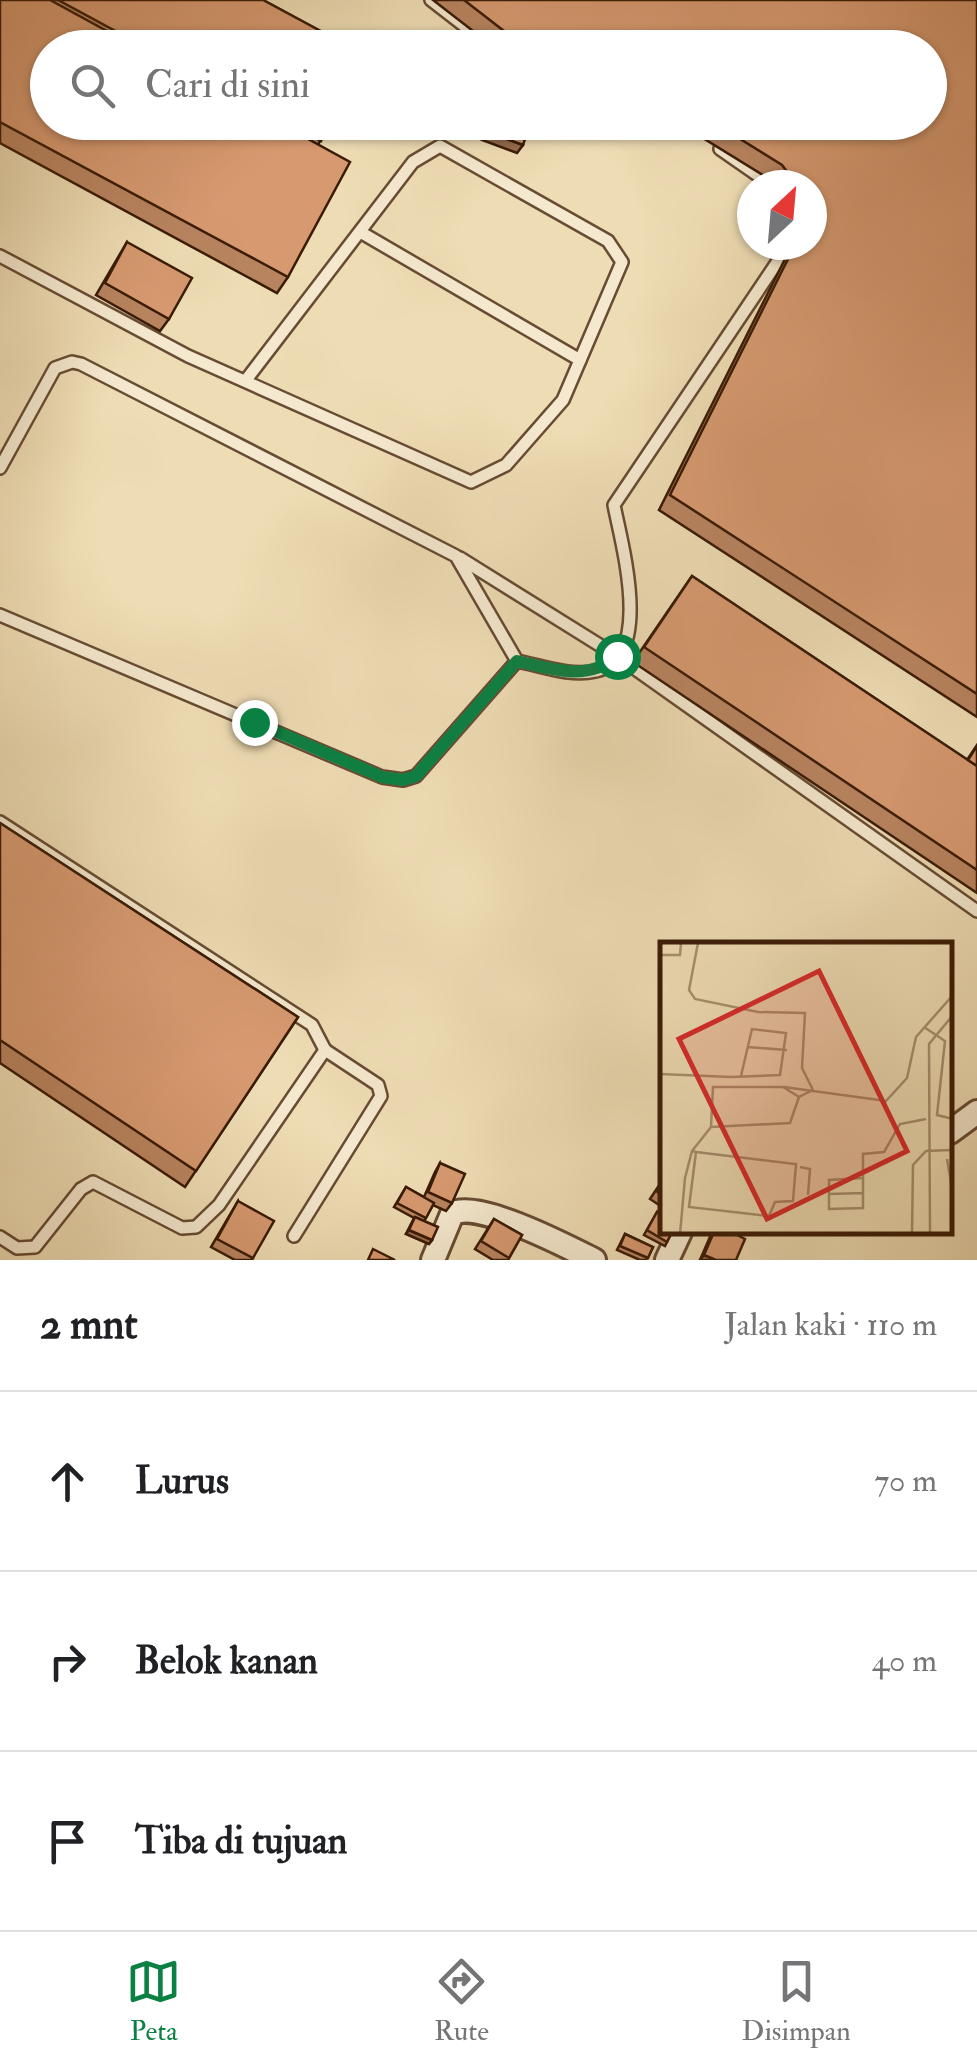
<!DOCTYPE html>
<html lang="id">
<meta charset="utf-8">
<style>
:root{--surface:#fff;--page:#f6f6f6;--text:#202124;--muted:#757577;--line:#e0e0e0;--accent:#0b8043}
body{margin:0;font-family:"IM FELL Double Pica",serif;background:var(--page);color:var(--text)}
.compass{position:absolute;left:737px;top:170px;width:90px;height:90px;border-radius:50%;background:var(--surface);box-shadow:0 2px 8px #0004;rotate:26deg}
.stop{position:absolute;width:30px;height:30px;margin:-22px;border:8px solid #0b8043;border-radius:50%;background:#fff}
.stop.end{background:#0b8043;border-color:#fff;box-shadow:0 2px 10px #0008}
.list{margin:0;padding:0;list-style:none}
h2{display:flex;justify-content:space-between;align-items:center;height:130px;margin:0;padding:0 40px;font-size:42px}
h2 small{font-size:32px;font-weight:400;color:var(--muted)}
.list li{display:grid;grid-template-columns:65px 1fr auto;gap:30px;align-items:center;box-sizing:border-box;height:180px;padding:0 40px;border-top:2px solid var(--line)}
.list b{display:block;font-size:38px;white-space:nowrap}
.list em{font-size:32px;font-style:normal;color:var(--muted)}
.icon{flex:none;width:55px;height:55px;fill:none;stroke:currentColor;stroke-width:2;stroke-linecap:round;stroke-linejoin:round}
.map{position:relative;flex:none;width:977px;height:1260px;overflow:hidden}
.search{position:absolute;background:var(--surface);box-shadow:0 2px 8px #0004;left:30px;right:30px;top:30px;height:110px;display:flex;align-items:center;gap:25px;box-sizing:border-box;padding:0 35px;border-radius:55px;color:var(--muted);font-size:38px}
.sheet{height:670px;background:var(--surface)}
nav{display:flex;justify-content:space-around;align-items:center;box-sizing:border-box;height:140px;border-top:2px solid var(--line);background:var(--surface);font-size:28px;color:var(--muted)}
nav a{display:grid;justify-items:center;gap:5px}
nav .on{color:var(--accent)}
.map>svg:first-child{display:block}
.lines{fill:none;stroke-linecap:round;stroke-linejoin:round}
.lane-casing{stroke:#674b32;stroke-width:16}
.street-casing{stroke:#674b32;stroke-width:28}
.lane{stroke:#f4e8ce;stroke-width:11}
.street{stroke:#f4e8ce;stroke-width:22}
.wall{fill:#b88460;stroke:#3a1b06;stroke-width:2.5}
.shaded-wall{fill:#966b4e;stroke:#3a1b06;stroke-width:2.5}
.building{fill:#d69970;stroke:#3a1b06;stroke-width:2.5}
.route{stroke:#0b8043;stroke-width:12}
.inset-road{fill:none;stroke:#a68f6e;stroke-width:2.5}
.view{fill:#d62828;fill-opacity:0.15;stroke:#d62828;stroke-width:5}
.inset-edge{fill:none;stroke:#3a1b06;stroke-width:5}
</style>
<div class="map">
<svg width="977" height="1260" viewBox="0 0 977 1260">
<rect width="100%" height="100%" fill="#eedcb4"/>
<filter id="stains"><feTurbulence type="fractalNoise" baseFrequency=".002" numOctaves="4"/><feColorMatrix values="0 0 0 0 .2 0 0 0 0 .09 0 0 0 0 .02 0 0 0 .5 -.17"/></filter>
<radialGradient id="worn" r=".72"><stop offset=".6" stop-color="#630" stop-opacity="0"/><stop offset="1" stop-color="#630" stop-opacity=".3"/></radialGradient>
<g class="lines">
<defs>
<g id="lane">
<path d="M431 0 493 48"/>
<path d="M720 149 772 185"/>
<path d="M362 233 580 360"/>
<path d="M0 256 188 356 471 482 506 465 563 400 622 262 608 241 440 146 413 162 246 380"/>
<path d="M0 468 55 368 72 362 81 364 456 556 517 661"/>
<path d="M460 558 617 656 977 911"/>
<path d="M0 615 382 777 403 780 416 776 517 661C542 666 570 677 596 671 655 659 621 542 614 505L782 255V245"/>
<path d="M0 822 312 1025 325 1050 219 1205 196 1227 182 1228 93 1182 81 1189 35 1247 17 1248 0 1237"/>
<path d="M294 1236 381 1096 378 1085 325 1050"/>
</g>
<g id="street">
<path d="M950 1132 977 1112"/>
<path d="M433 1260 452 1214C476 1199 568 1247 594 1260"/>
<path d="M667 1260 680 1232"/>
</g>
</defs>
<!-- lane casing -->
<use href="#lane" class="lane-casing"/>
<!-- street casing -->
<use href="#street" class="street-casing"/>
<!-- lane -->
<use href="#lane" class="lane"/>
<!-- street -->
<use href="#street" class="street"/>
</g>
<!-- wall -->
<g class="wall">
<path d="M0 0H263L352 48H48V122H330L318 145 288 277 277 293 0 143Z"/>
<path d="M433 0H977V717L659 510 786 257V245H812V185H774L771 180 677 122H930V48H495Z"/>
<path d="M127 242 169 319 160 331 96 295Z"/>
<path d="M692 576 967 760 977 745V893L633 662Z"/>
<path d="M0 823 298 1017 185 1187 0 1063Z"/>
<path d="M440 1163 452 1203 446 1211 433 1205 424 1221 432 1240 429 1244 406 1234 414 1218 394 1207 406 1187 424 1197 435 1172Z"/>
<path d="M662 1181V1207L650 1199Z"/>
<path d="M238 1201 253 1258 251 1260H235L211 1247Z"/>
<path d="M657 1212 672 1232 665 1246 644 1235Z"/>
<path d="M494 1219 522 1235 508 1260H493L475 1249Z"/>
<path d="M712 1232H731L736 1260H700Z"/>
<path d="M625 1234 653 1247 646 1260H640L617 1250Z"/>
</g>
<!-- shaded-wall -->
<g class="shaded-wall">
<path d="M488 132 523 145 517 153 482 140Z"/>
<path d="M409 1230 432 1240 429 1244 406 1234Z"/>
<path d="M704 1255 716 1260H700Z"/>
</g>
<!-- building -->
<g class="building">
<path d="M0 0H50L138 48H48V122H277L350 162 288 277 0 122Z"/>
<path d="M58 0H263L352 48H147Z"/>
<path d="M464 0H977V694L670 495 795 245H812V185H797L782 165 713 122H930V48H526Z"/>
<path d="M286 122H330L321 141Z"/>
<path d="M491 122H531L523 145 488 132Z"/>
<path d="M127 242 192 278 169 319 105 283Z"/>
<path d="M692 576 977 766V870L644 647Z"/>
<path d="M977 746V766L968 760Z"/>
<path d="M0 823 298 1017 196 1171 0 1040Z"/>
<path d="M440 1163 465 1174 452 1203 428 1192Z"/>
<path d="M662 1182V1195L656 1191Z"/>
<path d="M406 1187 434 1203 426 1218 397 1203Z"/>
<path d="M238 1201 274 1221 253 1258 217 1239Z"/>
<path d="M657 1212 662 1214V1232H672L667 1242 647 1230Z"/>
<path d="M415 1217 438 1227 432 1240 409 1230Z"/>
<path d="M494 1219 522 1235 509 1258 481 1241Z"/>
<path d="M714 1232H731L745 1239 736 1260H716L704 1255Z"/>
<path d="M625 1234 653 1247 648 1258 620 1246Z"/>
<path d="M373 1249 395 1260H368Z"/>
</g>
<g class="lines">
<!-- route -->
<path class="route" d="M254 722 382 777 403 780 416 776 517 661C552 669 588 682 617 656"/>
</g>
<!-- overview -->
<g transform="translate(660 942)">
<rect width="292" height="292" fill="#eedcb4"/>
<path class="inset-road" d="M38 1 29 48 35 57 98 70 145 71 142 126 153 148M0 13H20L21 1M264 85 285 99 277 173 293 177M87 105 127 108M0 132 71 135 120 133 126 91 92 87 81 134M124 145 226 159 247 136 256 95 293 53M51 185 130 181 139 155 153 148M32 209 36 210 135 222H136L133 259 115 260 109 274 29 265 36 210M287 217 293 252M140 225 150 227 148 253M203 236 169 238V267L203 266V212L224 210 240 182 266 177M170 252 202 251M20 292 25 236 32 209 51 185 53 145H123L139 155M252 292 253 223 266 209 291 208M270 292 269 102 293 73"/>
<path class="view" d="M159 29 247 209 107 277 19 97Z"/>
<rect width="292" height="292" class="inset-edge"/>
</g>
<rect width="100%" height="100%" filter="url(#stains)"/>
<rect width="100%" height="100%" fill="url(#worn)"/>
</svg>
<svg class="compass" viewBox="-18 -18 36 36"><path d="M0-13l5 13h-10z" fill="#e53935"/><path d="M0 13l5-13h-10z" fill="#757577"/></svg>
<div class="stop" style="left:617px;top:656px"></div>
<div class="stop end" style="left:254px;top:722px"></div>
<div class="search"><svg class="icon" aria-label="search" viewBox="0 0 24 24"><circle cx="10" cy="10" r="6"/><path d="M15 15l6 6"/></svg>Cari di sini</div>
</div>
<section class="sheet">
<h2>2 mnt<small>Jalan kaki · 110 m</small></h2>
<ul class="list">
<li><svg class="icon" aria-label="ahead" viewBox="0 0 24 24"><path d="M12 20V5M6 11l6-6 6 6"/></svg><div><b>Lurus</b></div><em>70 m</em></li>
<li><svg class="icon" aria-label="right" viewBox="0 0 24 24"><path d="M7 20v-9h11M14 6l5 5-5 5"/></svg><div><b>Belok kanan</b></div><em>40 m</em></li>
<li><svg class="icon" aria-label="arrive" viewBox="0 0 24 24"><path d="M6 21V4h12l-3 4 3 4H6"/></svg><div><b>Tiba di tujuan</b></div></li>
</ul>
</section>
<nav>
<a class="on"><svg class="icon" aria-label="map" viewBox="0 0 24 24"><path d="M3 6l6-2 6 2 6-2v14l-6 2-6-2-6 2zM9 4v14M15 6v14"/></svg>Peta</a>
<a><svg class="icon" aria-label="directions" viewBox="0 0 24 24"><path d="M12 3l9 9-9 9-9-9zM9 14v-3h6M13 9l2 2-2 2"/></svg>Rute</a>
<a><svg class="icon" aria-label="saved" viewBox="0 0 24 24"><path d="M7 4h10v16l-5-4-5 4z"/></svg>Disimpan</a>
</nav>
